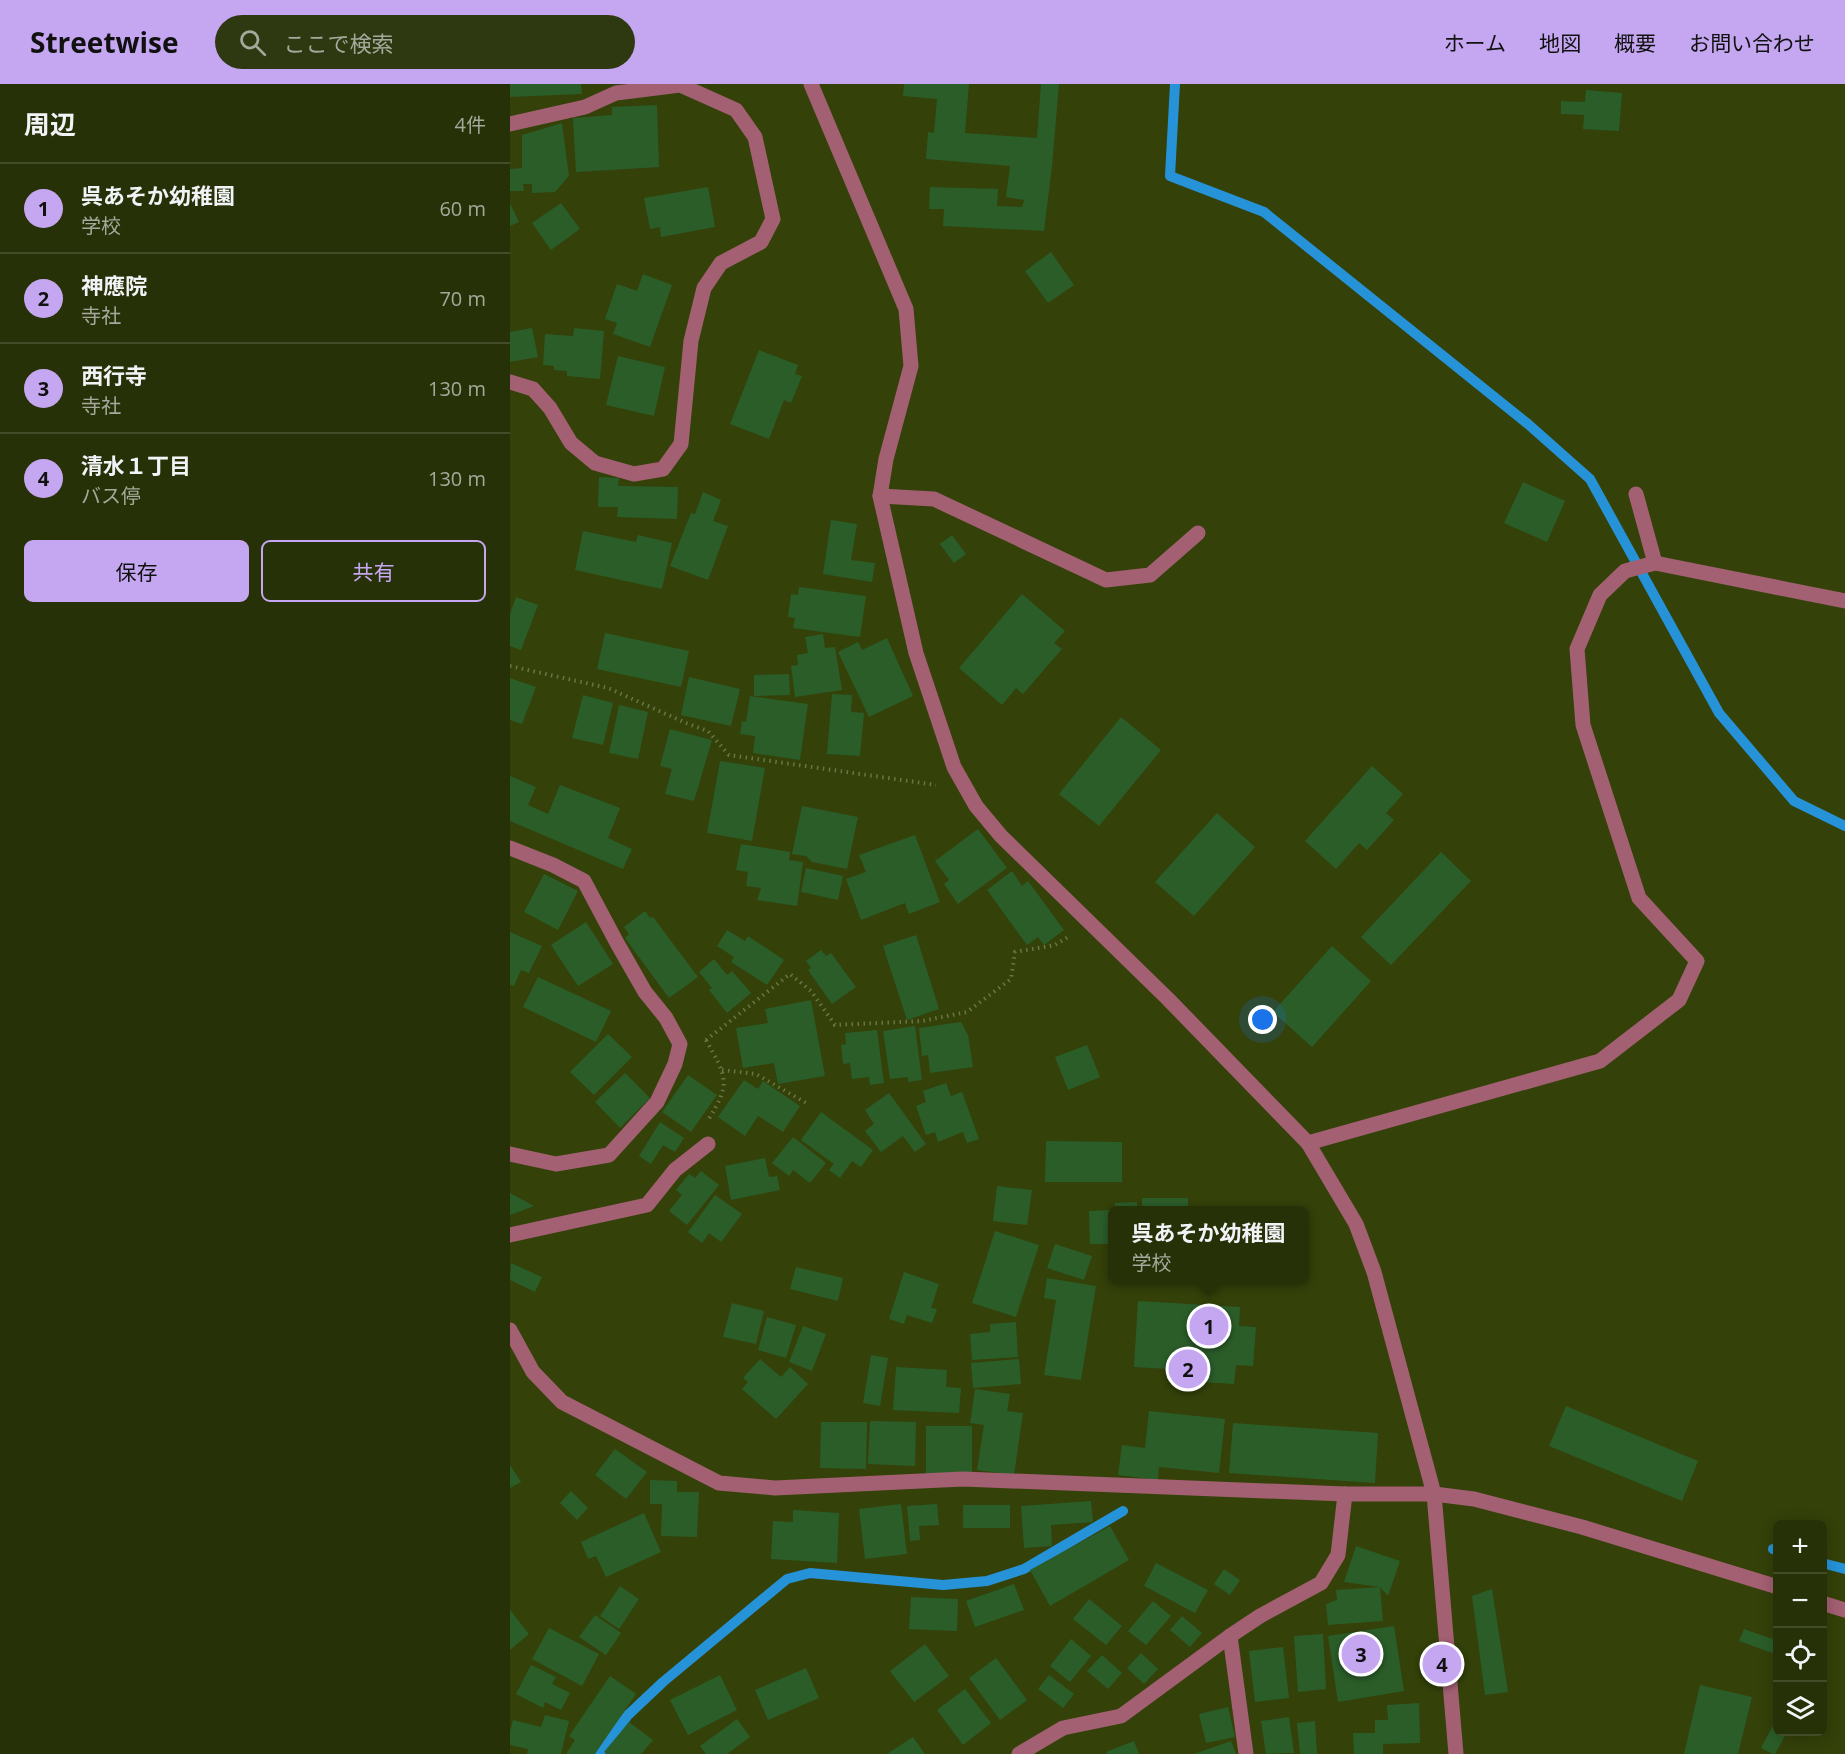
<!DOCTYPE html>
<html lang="ja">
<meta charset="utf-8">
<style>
:root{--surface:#273107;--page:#2f3911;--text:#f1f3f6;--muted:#a4a99b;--line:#434c28;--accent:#c5a7f1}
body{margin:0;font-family:"Open Sans","Noto Sans JP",sans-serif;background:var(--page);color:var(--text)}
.controls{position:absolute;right:18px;bottom:18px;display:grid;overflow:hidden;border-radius:9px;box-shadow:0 3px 15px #0003}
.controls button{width:54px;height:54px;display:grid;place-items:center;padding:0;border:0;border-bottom:2px solid var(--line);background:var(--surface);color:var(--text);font:30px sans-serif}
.you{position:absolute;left:753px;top:936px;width:21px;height:21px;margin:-15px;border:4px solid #fff;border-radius:50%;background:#1a73e8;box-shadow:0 0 0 9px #1a73e833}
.badge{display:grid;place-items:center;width:39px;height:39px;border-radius:50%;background:var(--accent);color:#111;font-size:20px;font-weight:700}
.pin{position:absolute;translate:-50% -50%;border:3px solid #fff;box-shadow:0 2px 6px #0006}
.popup{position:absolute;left:598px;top:1122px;width:201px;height:78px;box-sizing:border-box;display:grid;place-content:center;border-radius:9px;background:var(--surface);filter:drop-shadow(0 2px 4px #0005);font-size:20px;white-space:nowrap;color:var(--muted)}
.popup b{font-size:22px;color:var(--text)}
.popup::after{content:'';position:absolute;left:50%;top:100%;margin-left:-12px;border:12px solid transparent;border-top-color:var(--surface)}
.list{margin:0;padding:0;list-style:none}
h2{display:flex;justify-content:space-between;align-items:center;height:78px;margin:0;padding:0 24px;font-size:26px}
h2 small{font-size:20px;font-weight:400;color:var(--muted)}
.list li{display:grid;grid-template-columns:39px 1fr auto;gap:18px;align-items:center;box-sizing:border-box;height:90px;padding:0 24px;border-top:2px solid var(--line)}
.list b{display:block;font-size:22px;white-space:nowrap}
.list p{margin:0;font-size:20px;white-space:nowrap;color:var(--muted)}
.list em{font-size:20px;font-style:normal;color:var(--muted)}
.actions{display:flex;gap:12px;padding:18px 24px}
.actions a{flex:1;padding:14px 0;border:2px solid var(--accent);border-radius:9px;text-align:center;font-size:21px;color:var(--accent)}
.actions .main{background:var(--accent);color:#111}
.icon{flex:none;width:33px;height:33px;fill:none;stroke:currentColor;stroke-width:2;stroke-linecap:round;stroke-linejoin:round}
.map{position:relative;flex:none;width:1335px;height:1670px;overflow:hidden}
header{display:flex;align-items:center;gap:36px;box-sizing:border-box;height:84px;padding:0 30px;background:var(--accent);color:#111}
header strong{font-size:28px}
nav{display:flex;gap:33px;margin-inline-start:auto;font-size:21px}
.search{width:420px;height:54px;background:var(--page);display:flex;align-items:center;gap:15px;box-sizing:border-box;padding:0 21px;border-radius:33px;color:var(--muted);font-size:22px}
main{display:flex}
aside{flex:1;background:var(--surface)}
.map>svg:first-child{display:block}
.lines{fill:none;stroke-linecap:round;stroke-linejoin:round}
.stream{stroke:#2693d9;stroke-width:10}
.building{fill:#2b5d29}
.path{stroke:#6a7645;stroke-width:4;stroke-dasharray:1.5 4.5;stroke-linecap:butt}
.minor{stroke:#a36072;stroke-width:15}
</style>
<header>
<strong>Streetwise</strong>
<div class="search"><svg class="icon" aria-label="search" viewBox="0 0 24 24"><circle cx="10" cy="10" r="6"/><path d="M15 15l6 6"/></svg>ここで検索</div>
<nav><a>ホーム</a><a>地図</a><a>概要</a><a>お問い合わせ</a></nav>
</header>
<main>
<aside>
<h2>周辺<small>4件</small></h2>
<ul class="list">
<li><span class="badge">1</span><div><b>呉あそか幼稚園</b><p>学校</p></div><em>60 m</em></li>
<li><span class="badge">2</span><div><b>神應院</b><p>寺社</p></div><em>70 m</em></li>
<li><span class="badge">3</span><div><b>西行寺</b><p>寺社</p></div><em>130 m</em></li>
<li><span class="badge">4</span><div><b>清水１丁目</b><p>バス停</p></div><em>130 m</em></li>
</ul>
<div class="actions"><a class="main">保存</a><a>共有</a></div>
</aside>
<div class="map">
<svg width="1335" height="1670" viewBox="0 0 1335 1670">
<rect width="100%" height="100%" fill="#344109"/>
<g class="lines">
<!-- stream -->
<g class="stream">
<path d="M665 0 660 92 754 128 1018 340 1080 395 1209 629 1284 717 1335 742"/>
<path d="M1263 1465 1268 1466"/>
<path d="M1312 1479 1335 1485"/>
<path d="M89 1670 118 1631 153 1598 277 1495 300 1489 433 1501 477 1497 514 1485 613 1427"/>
</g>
</g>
<!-- building -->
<g class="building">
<path d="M0 0H71L72 10 0 13Z"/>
<path d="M394 0H459L455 49 527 54 531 0H549L542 82 534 147 433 142 434 125H419L420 103 488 105 487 122 512 123 514 116 496 113 500 82 416 75 418 48 424 49 427 15 393 12Z"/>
<path d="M1076 6 1112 9 1109 47 1073 45 1074 31 1051 30V17L1075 18Z"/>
<path d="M147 21 149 83 66 88 63 34 102 31V23Z"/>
<path d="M52 39 59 92 45 108 22 109V100H13L14 107H0V85L12 84V51Z"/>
<path d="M198 103 205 143 151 153 150 143 140 145 134 114Z"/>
<path d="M0 119 9 138 0 142Z"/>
<path d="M51 119 70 145 41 166 22 139Z"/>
<path d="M541 168 564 201 538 219 515 187Z"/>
<path d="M133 190 162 201 140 263 103 250 107 239 95 235 107 200 127 207Z"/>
<path d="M22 244 28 273 0 278V248Z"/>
<path d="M64 244 94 247 90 295 57 292V287L44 286V282L33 281 35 250 63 252Z"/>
<path d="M249 266 288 281 285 290 292 292 281 319 274 316 259 355 220 340Z"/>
<path d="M108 272 155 283 144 332 96 321Z"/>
<path d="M89 393 109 394 108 402 168 403 167 435 107 433 108 423H88Z"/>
<path d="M1013 398 1055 417 1037 458 994 439Z"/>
<path d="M193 408 211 416 203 437 218 442 198 496 160 482 181 429 185 430Z"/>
<path d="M321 436 347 440 341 476 365 479 362 498 313 490Z"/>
<path d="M73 447 126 458 128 451 162 459 152 505 65 486Z"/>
<path d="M442 451 456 470 444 479 430 460Z"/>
<path d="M289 503 356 512 350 553 283 544 285 534 278 533 281 510 288 511Z"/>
<path d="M512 510 555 547 544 559 552 565 513 610 506 604 492 621 449 584Z"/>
<path d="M6 513 28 521 11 566 0 562V530Z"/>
<path d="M95 549 179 567 171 603 87 585Z"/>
<path d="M313 550 315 564 325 563 332 606 285 613 281 582 288 581 287 571 298 569 295 553Z"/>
<path d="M377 554 403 612 359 633 328 568 348 558 352 566Z"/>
<path d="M279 590 280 611 244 612V591Z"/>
<path d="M179 593 230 605 221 642 171 631Z"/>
<path d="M0 594 26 603 12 640 0 636Z"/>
<path d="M322 610 342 611 341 628 354 629 350 672 317 670Z"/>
<path d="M73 611 103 619 93 661 62 654Z"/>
<path d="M240 612 298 620 290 676 243 669 245 652 230 650 232 637 236 638Z"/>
<path d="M109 621 138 628 128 675 99 669Z"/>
<path d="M611 633 651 666 589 742 549 710Z"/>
<path d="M160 645 202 656 184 717 155 710 162 685 150 682Z"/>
<path d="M210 677 255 684 242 757 197 749Z"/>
<path d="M862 682 893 710 876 729 884 736 857 766 849 759 826 785 795 757Z"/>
<path d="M0 692 26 703 18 721 38 730 50 701 110 724 98 754 122 765 113 785 0 737Z"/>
<path d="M292 722 348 733 337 785 302 778 296 772 282 770Z"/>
<path d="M707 729 745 763 684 832 645 798Z"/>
<path d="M468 745 497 784 448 820 434 800 439 796 425 777Z"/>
<path d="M405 751 430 818 399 830 395 819 351 836 336 795 356 788 349 771Z"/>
<path d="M231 760 280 768 279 776 293 778 287 822 247 816 251 804 236 802 238 788 226 786Z"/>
<path d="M931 768 961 797 881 881 851 853Z"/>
<path d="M296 784 333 792 328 816 291 808Z"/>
<path d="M502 787 512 802 518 797 554 846 534 861 528 853 517 861 477 806Z"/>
<path d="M34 790 68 807 48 846 14 828Z"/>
<path d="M135 827 140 834 143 833 188 893 159 914 115 854 119 850 114 843Z"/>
<path d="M76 838 103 880 68 902 41 861Z"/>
<path d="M217 846 235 857 238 852 274 876 257 901 221 878 224 873 207 862Z"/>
<path d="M0 848 32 862 19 889 11 886 4 902 0 901Z"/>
<path d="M406 851 429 925 397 936 373 862Z"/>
<path d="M822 862 861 897 802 963 763 928Z"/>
<path d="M311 866 316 872 321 869 346 903 322 920 298 886 301 884 296 877Z"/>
<path d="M204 875 217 891 222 887 241 909 217 929 199 906 202 904 189 888Z"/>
<path d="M28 893 101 927 86 958 13 923Z"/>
<path d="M301 916 315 992 268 1000 264 979 233 984 226 944 258 939 255 925Z"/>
<path d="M451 938 458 951 463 983 420 989 418 971 412 972 409 944Z"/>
<path d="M405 942 412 996 398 998V993L380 995 373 947Z"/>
<path d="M367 946 374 999 360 1001 359 993 342 995 340 979 333 980 331 961 336 960 335 949Z"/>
<path d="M98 950 122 973 84 1011 60 988Z"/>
<path d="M577 961 590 993 558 1006 545 973Z"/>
<path d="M115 989 140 1014 110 1044 85 1018Z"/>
<path d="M178 991 207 1011 181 1048 152 1028Z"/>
<path d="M234 996 248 1005 253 997 290 1022 273 1048 248 1032 235 1052 208 1033Z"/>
<path d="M436 999 441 1012 452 1008 469 1055 457 1059 453 1048 428 1058 425 1048 416 1051 406 1022 416 1018 413 1007Z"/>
<path d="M379 1009 416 1060 405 1068 393 1052 371 1068 355 1047 364 1040 355 1026Z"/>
<path d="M311 1028 363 1066 351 1083 342 1077 330 1094 319 1086 324 1080 291 1056Z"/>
<path d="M150 1038 174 1054 165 1068 153 1061 141 1080 129 1072Z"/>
<path d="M283 1053 316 1079 300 1099 283 1086 279 1092 262 1079Z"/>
<path d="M536 1057 612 1058V1098H535Z"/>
<path d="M255 1074 259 1093 267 1092 270 1106 221 1116 215 1082Z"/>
<path d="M191 1087 209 1101 177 1141 159 1127 172 1111 166 1106 179 1090 185 1094Z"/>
<path d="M487 1102 522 1106 517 1141 483 1137Z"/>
<path d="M0 1109 24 1122 0 1131Z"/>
<path d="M205 1111 232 1130 211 1158 199 1149 192 1159 178 1148Z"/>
<rect x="632" y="1114" width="46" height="12"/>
<path d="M627 1118 628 1126H605V1119Z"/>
<path d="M603 1126V1160H580L579 1127Z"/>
<path d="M485 1147 529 1161 506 1233 462 1219Z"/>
<path d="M545 1160 582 1172 574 1196 537 1184Z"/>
<path d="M1 1179 32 1193 25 1208 0 1196Z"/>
<path d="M286 1183 333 1194 328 1217 280 1205Z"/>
<path d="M394 1188 429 1200 421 1224 427 1225 422 1239 397 1231 394 1240 379 1235Z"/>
<path d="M537 1194 586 1202 571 1296 534 1291 546 1216 534 1214Z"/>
<path d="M628 1217 730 1223 729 1242 746 1243 743 1282 726 1281 724 1300 676 1297 677 1286 624 1283Z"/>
<path d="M222 1219 254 1227 246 1260 213 1253Z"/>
<path d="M257 1233 286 1241 276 1274 248 1266Z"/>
<path d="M506 1238 508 1273 462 1276 460 1250 480 1248V1240Z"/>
<path d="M293 1242 316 1250 302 1287 279 1278Z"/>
<path d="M361 1271 378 1274 370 1322 353 1319Z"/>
<path d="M250 1275 271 1293 280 1283 298 1300 266 1335 232 1305 238 1298 233 1294Z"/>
<path d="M509 1275 511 1300 463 1304 461 1279Z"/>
<path d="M386 1283 437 1286 436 1303 451 1304 449 1329 383 1326Z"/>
<path d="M465 1305 500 1310 497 1327 513 1329 504 1391 467 1386 474 1341 460 1339Z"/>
<path d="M1056 1322 1188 1377 1172 1417 1039 1362Z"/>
<path d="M639 1327 715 1335 709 1389 649 1383 648 1396 608 1391 612 1361 635 1364Z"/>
<path d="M360 1337 406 1338 405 1382 358 1380Z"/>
<path d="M311 1338H357L356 1385 310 1384Z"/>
<path d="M723 1339 868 1349 865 1399 719 1389Z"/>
<path d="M416 1342H462V1390L416 1391Z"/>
<path d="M105 1365 137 1388 116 1415 85 1391Z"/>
<path d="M0 1381 11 1398 0 1404Z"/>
<path d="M140 1396 167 1397V1408H189L187 1453 151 1452 152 1420H140Z"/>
<path d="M61 1407 78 1424 67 1436 50 1419Z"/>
<path d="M581 1417 583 1438 541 1441 542 1462 514 1464 511 1422Z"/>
<path d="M391 1420 397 1470 355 1475 349 1425Z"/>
<path d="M427 1420 429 1441 409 1442 410 1456 400 1457 397 1422Z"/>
<rect x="453" y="1421" width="47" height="23"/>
<path d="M283 1426 329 1429 327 1479 261 1475 263 1437 283 1438Z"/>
<path d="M134 1429 151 1468 96 1493 86 1472 78 1475 71 1458Z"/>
<path d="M600 1442 619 1476 540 1522 520 1486Z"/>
<path d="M846 1462 890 1477 878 1512 870 1503 834 1498Z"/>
<path d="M646 1479 698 1506 685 1529 634 1502Z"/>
<path d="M714 1485 730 1496 720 1511 704 1500Z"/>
<path d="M504 1500 514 1526 465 1543 456 1517Z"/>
<path d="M110 1502 129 1515 109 1545 90 1532Z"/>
<path d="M870 1503 873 1537 818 1541 816 1520 827 1516 826 1506Z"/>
<path d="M982 1505 998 1608 975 1611 962 1512Z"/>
<path d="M401 1513 448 1515 447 1547 399 1545Z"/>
<path d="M579 1515 612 1542 596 1561 563 1535Z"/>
<path d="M643 1517 661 1532 636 1561 618 1547Z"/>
<path d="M0 1526 19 1550 0 1566Z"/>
<path d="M85 1531 111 1549 96 1571 69 1553Z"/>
<path d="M672 1532 692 1549 680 1563 660 1546Z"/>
<path d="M884 1542 894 1607 828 1618 818 1552Z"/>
<path d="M39 1544 89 1570 72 1602 22 1575Z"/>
<path d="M1234 1545 1268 1557V1571L1229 1557Z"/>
<path d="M813 1550 816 1605 788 1608 784 1552Z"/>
<path d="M561 1555 581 1572 560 1598 540 1582Z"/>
<path d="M415 1560 439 1592 404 1618 380 1587Z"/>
<path d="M773 1563 779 1614 745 1618 739 1567Z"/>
<path d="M631 1569 648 1585 634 1600 617 1584Z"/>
<path d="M592 1571 612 1589 598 1605 577 1587Z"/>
<path d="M486 1574 517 1616 490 1636 459 1594Z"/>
<path d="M21 1581 46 1593 42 1600 60 1609 51 1626 35 1618 33 1624 6 1610Z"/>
<path d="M296 1584 309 1614 258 1636 245 1606Z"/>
<path d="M210 1591 227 1626 178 1651 160 1616Z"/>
<path d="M539 1591 564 1610 553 1624 528 1605Z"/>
<path d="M100 1592 126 1610 85 1670H56L65 1656 59 1652Z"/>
<path d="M1190 1601 1242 1613 1228 1670H1174Z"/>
<path d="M455 1605 481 1639 453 1661 427 1626Z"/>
<path d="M909 1619 910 1659 873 1660V1670H844L843 1649H865V1636H878L877 1621Z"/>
<path d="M718 1623 725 1653 696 1659 689 1630Z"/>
<path d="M35 1631 59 1637 51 1670H17L18 1665 0 1661V1648L3 1636 31 1643Z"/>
<path d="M1268 1632V1648H1277L1265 1670H1263L1251 1664Z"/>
<path d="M779 1633 784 1669 756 1670 751 1637Z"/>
<path d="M227 1635 240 1653 217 1670H196L190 1662Z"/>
<path d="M805 1637 807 1670H790L787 1639Z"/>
<path d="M119 1638 143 1656 131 1670H97L94 1668Z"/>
<path d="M403 1653 415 1670H377Z"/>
<path d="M624 1657 629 1670H597L596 1668Z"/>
<path d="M721 1657 726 1670H684Z"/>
</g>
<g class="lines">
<!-- path -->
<g class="path">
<path d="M0 582 98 604 176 639 198 647 219 671 426 701"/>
<path d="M196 956 280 890 301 907 325 941 412 937 457 928 501 895 505 868 545 861 558 853"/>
<path d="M196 956C216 992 222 999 198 1036"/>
<path d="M212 986 246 990 298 1020"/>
</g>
<!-- minor -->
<g class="minor">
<path d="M301 0 396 225 401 282 376 375 370 412 406 569 444 683 466 722 491 752 658 915 798 1059 846 1140 864 1188 924 1410 946 1670"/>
<path d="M0 40 75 23 106 9 170 1 226 26 245 53 263 135 251 158 211 179 194 204 181 257 171 360 153 385 124 390 85 379 61 359 40 324 23 305 0 298"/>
<path d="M1126 410 1145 479"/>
<path d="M370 412 424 415 596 496 640 491 688 449"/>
<path d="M0 764 43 781 74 797 107 859 135 908 156 934 170 960 165 980 147 1018 99 1071 46 1080 0 1070"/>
<path d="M798 1059 1090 977 1169 916 1187 877 1129 814 1073 641 1067 565 1090 511 1115 487 1145 479 1335 517"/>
<path d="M0 1151 137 1121 165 1086 198 1060"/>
<path d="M0 1246 23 1288 52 1318 209 1399 265 1404 453 1395 835 1410H924L964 1415 1072 1443 1268 1503"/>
<path d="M1312 1519 1335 1526"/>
<path d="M720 1552 736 1670"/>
<path d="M509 1670 553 1644 611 1632 720 1552 750 1532 811 1499 828 1471 835 1410"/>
</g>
</g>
</svg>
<div class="controls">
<button>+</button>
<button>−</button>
<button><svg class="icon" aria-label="locate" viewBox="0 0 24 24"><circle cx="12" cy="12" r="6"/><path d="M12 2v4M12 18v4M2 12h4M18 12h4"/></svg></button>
<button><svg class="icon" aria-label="layers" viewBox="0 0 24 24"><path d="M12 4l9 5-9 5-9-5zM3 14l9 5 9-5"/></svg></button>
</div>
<div class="you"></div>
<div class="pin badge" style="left:699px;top:1242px">1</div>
<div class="popup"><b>呉あそか幼稚園</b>学校</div>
<div class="pin badge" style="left:678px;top:1285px">2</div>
<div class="pin badge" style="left:851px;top:1570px">3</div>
<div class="pin badge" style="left:932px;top:1580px">4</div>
</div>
</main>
